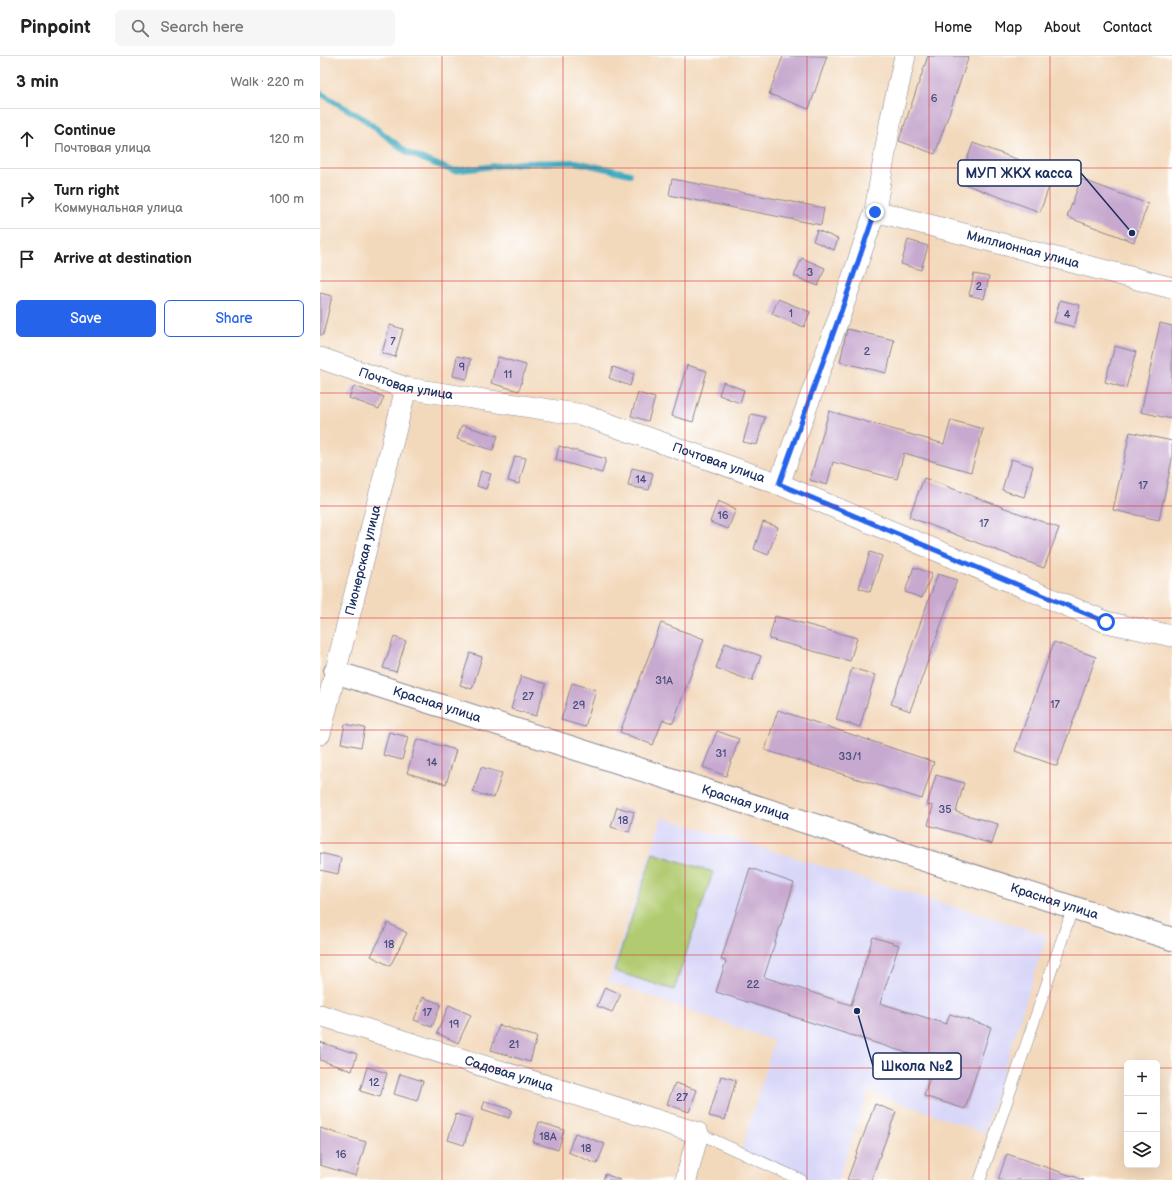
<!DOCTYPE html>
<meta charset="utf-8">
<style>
:root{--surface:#fff;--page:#f6f6f6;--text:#222;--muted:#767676;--line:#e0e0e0;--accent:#2563eb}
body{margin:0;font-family:"Balsamiq Sans",sans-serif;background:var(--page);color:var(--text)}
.controls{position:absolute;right:12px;bottom:12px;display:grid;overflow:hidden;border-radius:6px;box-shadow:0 4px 16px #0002}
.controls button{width:36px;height:36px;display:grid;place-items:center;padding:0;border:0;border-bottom:1px solid var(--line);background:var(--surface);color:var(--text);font:20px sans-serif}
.stop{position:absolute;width:12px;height:12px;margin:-9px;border:3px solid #2563eb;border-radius:50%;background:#fff}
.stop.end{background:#2563eb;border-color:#fff;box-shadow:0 1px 4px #0008}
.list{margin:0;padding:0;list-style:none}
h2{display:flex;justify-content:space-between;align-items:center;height:52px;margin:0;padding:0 16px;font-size:17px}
h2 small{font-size:13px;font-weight:400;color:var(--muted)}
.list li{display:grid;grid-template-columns:26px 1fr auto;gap:12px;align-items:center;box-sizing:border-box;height:60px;padding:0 16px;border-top:1px solid var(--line)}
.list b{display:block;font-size:15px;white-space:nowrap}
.list p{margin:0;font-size:13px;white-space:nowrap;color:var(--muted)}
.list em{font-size:13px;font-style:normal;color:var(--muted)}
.actions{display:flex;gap:8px;padding:12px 16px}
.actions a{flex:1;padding:9px 0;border:1px solid var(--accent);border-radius:6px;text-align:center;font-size:14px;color:var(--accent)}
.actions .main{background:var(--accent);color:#fff}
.icon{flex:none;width:22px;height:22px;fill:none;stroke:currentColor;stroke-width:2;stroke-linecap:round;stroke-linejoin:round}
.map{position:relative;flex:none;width:852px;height:1124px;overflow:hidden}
header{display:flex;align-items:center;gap:24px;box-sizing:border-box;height:56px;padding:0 20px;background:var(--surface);border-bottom:1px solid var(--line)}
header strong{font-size:19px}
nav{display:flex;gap:22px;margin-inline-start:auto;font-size:14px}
.search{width:280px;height:36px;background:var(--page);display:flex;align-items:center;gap:10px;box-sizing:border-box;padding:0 14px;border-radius:6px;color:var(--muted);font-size:15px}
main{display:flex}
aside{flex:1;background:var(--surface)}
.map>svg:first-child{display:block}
.built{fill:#d9d7f8}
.green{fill:#b1cb70;stroke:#667d67}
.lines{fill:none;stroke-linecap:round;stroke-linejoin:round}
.stream{stroke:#3faabf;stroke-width:6}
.building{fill:#c7a8cf}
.lane-casing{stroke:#87848d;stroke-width:12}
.street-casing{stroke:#87848d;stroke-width:22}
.secondary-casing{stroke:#87848d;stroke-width:24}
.lane{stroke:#fff;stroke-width:11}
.street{stroke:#fff;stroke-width:21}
.secondary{stroke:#fff;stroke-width:22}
.route{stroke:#2563eb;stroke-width:5}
.grid{fill:none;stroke:#d62828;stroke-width:1;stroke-opacity:0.55}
.labels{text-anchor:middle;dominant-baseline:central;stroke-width:3;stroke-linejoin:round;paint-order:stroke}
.number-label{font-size:11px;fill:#464d7a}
.street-label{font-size:13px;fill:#1b2f5e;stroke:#fff}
.leader{fill:none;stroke:#1b2f5e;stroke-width:1.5}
.callout-dot{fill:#1b2f5e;stroke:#fff;stroke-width:1.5}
.callout{fill:#fff;stroke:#1b2f5e;stroke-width:1.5}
.callout-label{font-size:14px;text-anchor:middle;font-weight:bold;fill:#1b2f5e}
</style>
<header>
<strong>Pinpoint</strong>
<div class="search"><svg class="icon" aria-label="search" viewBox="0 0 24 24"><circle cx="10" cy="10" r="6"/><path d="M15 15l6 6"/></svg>Search here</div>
<nav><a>Home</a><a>Map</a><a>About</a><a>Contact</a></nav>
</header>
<main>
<aside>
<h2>3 min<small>Walk · 220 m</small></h2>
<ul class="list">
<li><svg class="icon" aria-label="ahead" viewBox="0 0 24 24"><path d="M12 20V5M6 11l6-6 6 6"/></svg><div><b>Continue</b><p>Почтовая улица</p></div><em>120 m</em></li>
<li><svg class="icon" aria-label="right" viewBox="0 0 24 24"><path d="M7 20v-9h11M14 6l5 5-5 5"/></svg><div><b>Turn right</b><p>Коммунальная улица</p></div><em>100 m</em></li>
<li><svg class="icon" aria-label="arrive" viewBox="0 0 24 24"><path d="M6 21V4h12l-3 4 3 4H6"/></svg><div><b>Arrive at destination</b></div></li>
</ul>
<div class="actions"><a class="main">Save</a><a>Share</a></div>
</aside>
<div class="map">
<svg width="852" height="1124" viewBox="0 0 852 1124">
<rect width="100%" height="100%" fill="#fff"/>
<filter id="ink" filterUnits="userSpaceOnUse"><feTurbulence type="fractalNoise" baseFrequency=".025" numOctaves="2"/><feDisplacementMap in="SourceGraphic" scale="8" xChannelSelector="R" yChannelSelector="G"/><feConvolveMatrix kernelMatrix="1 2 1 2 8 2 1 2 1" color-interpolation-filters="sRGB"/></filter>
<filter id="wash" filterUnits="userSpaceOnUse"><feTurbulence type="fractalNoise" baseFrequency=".012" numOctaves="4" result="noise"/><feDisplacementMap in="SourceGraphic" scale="16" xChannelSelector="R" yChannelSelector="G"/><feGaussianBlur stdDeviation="0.9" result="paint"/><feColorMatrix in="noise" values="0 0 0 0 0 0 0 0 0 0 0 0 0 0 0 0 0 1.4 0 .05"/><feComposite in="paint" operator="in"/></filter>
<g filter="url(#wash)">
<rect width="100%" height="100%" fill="#f3d9bc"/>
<!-- built -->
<path class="built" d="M342 761 727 879 664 1077 549 1035 518 1124H488L421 1095 454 985 288 925Z"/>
<!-- green -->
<path class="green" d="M333 797 393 816 354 934 294 915Z"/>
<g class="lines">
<!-- stream -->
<path class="stream" d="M0 37 44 63 88 97 133 115 201 107 256 106 310 118"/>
</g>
<g id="blocks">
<!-- building -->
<g class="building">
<path d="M463 0H507L489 53 449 38Z"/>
<path d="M608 0H649L615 98 579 85Z"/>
<path d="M653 87 734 117 720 156 639 126Z"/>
<path d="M352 123 504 152 501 169 349 139Z"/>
<path d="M761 123 828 148 814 186 747 161Z"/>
<path d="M497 174 518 183 514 194 493 185Z"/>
<path d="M588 184 608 190 601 214 581 208Z"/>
<path d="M482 202 505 212 498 230 474 220Z"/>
<path d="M654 218 669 221 664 243 649 239Z"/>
<path d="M0 237 12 240 3 279H0Z"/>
<path d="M458 243 490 256 484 271 452 258Z"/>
<path d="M740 244 760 249 754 271 734 266Z"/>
<path d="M840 267 852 270V363L821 356Z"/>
<path d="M70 269 83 273 75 301 62 297Z"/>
<path d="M527 273 574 284 567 317 520 306Z"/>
<path d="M795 290 816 296 806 332 785 326Z"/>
<path d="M137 300 151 303 147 323 133 320Z"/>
<path d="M178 301 206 309 199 335 171 327Z"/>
<path d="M367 309 387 315 373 366 352 360Z"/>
<path d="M293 311 314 318 310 330 289 322Z"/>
<path d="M403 326 424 334 420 347 399 339Z"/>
<path d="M34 330 64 341 59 353 29 342Z"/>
<path d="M318 337 335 342 328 365 311 360Z"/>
<path d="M509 355 624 388 631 364 663 373 651 416 584 397 577 423 513 406 507 429 490 424Z"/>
<path d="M431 358 445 361 437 389 423 386Z"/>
<path d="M142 369 178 380 173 394 137 383Z"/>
<path d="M810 376 852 385V404L839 464 793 454Z"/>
<path d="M239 390 286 403 282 417 236 404Z"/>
<path d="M195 400 206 402 199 428 188 425Z"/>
<path d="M691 403 713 410 704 441 682 434Z"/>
<path d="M312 412 333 417 329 434 308 430Z"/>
<path d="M161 415 171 418 166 433 157 430Z"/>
<path d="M604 422 739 472 724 512 589 461Z"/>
<path d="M398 445 416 453 408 473 390 466Z"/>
<path d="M443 466 458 471 448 499 434 493Z"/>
<path d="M550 496 562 500 550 536 539 532Z"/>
<path d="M594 511 612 518 602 542 585 536Z"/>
<path d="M618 518 637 524 590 655 571 648Z"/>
<path d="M455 560 537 582 530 605 449 583Z"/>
<path d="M341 567 384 583 353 667 343 664 333 689 300 676Z"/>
<path d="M74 581 86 585 76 616 63 612Z"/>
<path d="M734 586 776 601 737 710 695 695Z"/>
<path d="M405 587 441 600 432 625 396 612Z"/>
<path d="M150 597 162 601 152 633 140 629Z"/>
<path d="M532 612 555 619 540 671 516 664Z"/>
<path d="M201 620 226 628 216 660 191 653Z"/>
<path d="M252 627 276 634 265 671 241 664Z"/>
<path d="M458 654 614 706 602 743 445 694Z"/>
<path d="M25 668 45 672 41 691 21 687Z"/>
<path d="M397 675 419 683 406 720 383 711Z"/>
<path d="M69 676 88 681 82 704 63 699Z"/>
<path d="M97 683 136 694 126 728 87 717Z"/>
<path d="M161 711 182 717 174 742 153 736Z"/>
<path d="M616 719 644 727 636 756 678 768 672 788 608 769 613 750 607 749Z"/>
<path d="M297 751 314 756 309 776 291 771Z"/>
<path d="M0 797 21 802 18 818 0 814Z"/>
<path d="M430 812 474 827 444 921 531 949 553 881 579 889 560 947 626 968 630 958 671 971 645 1053 604 1040 615 1006 396 936 406 905 401 904Z"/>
<path d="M68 867 87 877 70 910 51 900Z"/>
<path d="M285 931 301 938 292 956 277 950Z"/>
<path d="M103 941 121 948 112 971 94 964Z"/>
<path d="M129 949 151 959 138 987 117 977Z"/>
<path d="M179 969 217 981 210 1006 171 994Z"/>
<path d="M0 986 37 998 32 1015 0 1004Z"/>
<path d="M47 1011 67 1017 60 1041 40 1035Z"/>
<path d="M80 1018 103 1025 97 1045 74 1038Z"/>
<path d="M401 1020 416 1024 405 1064 389 1060Z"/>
<path d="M355 1027 377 1034 369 1056 347 1048Z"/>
<path d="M165 1045 192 1054 189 1062 162 1053Z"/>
<path d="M555 1048 576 1056 551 1124H527Z"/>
<path d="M136 1058 152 1063 144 1089 128 1084Z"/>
<path d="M219 1066 244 1074 238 1094 213 1086Z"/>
<path d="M0 1072 46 1086 36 1120 0 1109Z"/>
<path d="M255 1077 285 1088 277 1108 248 1096Z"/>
<path d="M687 1098 764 1124H678Z"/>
<path d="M285 1118 300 1124H283Z"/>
</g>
</g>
</g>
<g filter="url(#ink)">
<use href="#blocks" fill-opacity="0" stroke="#87848d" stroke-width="1"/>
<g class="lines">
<defs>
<g id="lane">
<path d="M378 1077 481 1124"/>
<path d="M660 1124 753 851"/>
</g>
<g id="street">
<path id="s1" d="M555 155 852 232"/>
<path id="s2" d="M0 302 86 332 263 359 459 428 786 566 852 580"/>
<path d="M459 428 522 253 555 155 571 62 585 0"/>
<path id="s3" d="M0 678 86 332"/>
<path id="s4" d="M0 959 378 1077 366 1124"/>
</g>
<g id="secondary">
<path id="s5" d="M15 616 852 883"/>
</g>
</defs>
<!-- lane casing -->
<use href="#lane" class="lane-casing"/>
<!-- street casing -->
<use href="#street" class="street-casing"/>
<!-- secondary casing -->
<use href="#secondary" class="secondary-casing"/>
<!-- lane -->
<use href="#lane" class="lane"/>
<!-- street -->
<use href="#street" class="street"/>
<!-- secondary -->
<use href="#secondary" class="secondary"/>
</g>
</g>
<g class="lines" filter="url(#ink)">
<!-- route -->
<path class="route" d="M555 156 522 253 459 428 786 566"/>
</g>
<!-- grid -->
<path class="grid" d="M122 0V1124M243 0V1124M365 0V1124M487 0V1124M609 0V1124M730 0V1124M0 112H852M0 225H852M0 337H852M0 450H852M0 562H852M0 674H852M0 787H852M0 899H852M0 1012H807M837 1012H852"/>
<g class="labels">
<!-- number labels -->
<g class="number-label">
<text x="614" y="42">6</text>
<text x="490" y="216">3</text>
<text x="659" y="230">2</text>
<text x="471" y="257">1</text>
<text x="747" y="258">4</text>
<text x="73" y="285">7</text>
<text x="547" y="295">2</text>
<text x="142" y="311">9</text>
<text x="188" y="318">11</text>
<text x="321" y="423">14</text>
<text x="823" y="429">17</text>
<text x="403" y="459">16</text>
<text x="664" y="467">17</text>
<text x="344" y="624">31А</text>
<text x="208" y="640">27</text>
<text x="735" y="648">17</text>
<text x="259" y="649">29</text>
<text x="401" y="697">31</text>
<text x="530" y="700">33/1</text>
<text x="112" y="706">14</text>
<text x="625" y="753">35</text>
<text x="303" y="764">18</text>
<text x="69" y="888">18</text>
<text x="433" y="928">22</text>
<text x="107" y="956">17</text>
<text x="134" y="968">19</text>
<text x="194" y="988">21</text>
<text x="54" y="1026">12</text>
<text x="362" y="1041">27</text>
<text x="228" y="1080">18А</text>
<text x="266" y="1092">18</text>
<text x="21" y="1098">16</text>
</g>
<!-- street labels -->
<g class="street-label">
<text stroke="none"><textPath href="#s1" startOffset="153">Миллионная улица</textPath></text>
<text stroke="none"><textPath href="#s2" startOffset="90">Почтовая улица</textPath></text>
<text stroke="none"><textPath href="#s2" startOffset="414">Почтовая улица</textPath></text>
<text stroke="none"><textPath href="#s3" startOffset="179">Пионерская улица</textPath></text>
<text stroke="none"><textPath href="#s5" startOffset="107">Красная улица</textPath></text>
<text stroke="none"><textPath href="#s5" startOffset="431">Красная улица</textPath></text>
<text stroke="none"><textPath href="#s5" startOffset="755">Красная улица</textPath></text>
<text stroke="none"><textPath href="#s4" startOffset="198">Садовая улица</textPath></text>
</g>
</g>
<!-- callouts -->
<path class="leader" d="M812 177L761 117M537 955L553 1010"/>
<g class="callout-dot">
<circle cx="812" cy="177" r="4"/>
<circle cx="537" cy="955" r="4"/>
</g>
<g class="callout">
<rect x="638" y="104" width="123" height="26" rx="4"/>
<rect x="553" y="997" width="88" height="26" rx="4"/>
</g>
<g class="callout-label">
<text x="699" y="122">МУП ЖКХ касса</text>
<text x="597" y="1015">Школа №2</text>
</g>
</svg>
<div class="controls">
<button>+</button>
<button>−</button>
<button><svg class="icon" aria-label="layers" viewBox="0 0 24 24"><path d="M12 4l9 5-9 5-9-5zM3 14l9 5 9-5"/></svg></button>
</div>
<div class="stop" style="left:786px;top:566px"></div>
<div class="stop end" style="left:555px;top:156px"></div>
</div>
</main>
